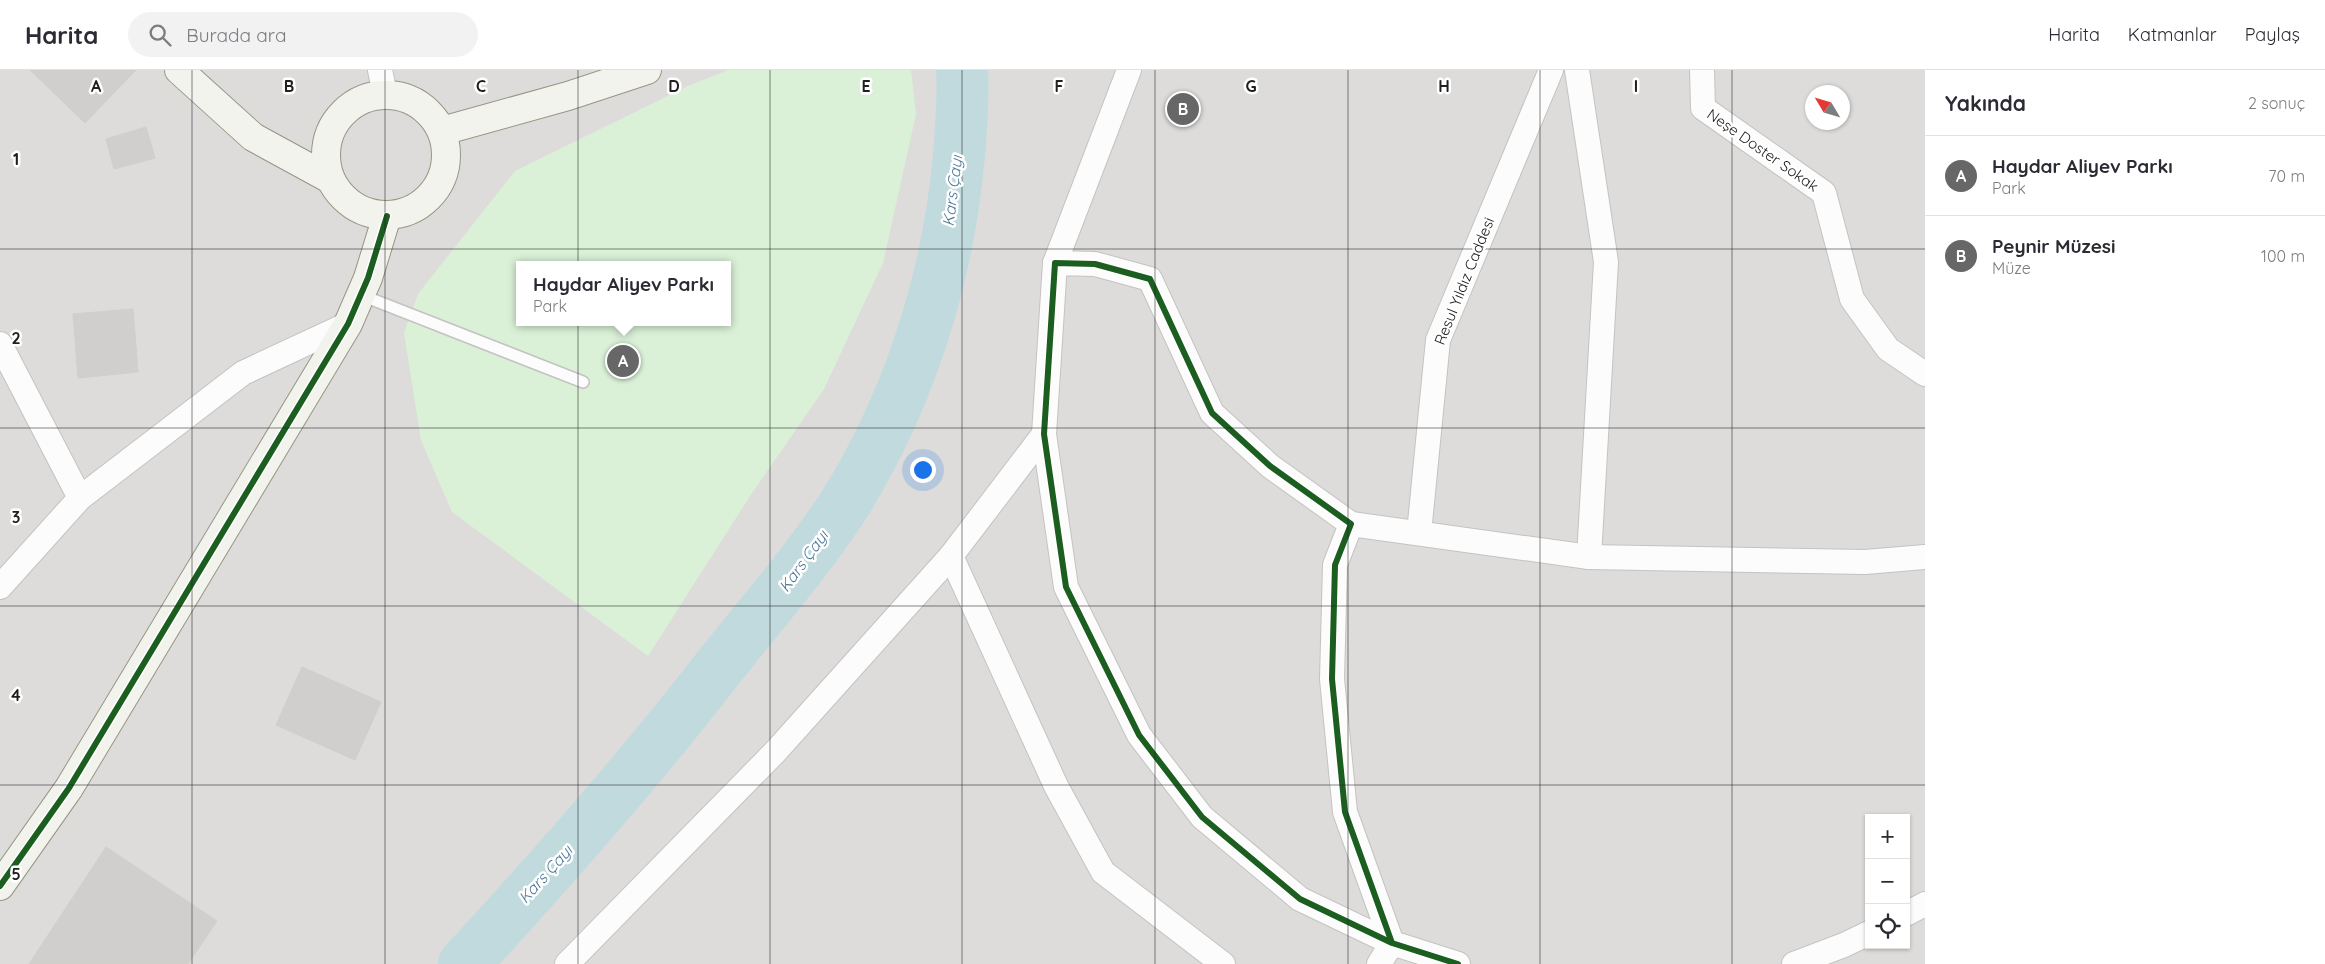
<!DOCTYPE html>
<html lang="tr">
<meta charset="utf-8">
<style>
:root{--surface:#fff;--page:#f2f2f3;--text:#2b2b33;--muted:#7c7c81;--line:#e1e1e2;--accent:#686767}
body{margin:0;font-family:Quicksand,sans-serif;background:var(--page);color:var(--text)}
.controls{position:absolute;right:15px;bottom:15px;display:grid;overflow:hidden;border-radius:0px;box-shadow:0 1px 4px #0004}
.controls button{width:45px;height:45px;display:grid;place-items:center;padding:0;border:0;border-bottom:1px solid var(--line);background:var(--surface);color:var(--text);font:25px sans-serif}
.compass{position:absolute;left:1805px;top:15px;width:45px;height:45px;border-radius:50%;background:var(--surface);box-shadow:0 1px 4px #0004;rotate:308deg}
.you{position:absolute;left:922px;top:399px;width:18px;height:18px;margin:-12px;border:4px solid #fff;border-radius:50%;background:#1a73e8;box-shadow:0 0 0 8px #1a73e833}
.badge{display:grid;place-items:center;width:32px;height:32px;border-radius:50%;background:var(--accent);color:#fff;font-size:16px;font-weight:700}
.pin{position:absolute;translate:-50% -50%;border:2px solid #fff;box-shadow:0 1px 5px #0006}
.popup{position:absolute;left:516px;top:191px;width:215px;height:65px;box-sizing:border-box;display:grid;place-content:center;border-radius:0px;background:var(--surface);filter:drop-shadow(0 1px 4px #0005);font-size:16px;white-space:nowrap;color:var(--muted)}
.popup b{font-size:19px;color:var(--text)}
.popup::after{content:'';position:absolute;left:50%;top:100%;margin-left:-10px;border:10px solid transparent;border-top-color:var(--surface)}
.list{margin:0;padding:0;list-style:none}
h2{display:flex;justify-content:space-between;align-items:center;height:65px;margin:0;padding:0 20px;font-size:21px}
h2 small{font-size:16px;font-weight:400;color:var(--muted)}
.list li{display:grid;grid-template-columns:32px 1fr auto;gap:15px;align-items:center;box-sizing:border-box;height:80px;padding:0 20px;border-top:1px solid var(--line)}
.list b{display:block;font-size:19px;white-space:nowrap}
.list p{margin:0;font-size:16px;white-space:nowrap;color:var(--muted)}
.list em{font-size:16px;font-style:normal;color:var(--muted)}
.icon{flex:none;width:28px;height:28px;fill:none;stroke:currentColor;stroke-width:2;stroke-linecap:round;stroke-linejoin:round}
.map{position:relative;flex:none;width:1925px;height:894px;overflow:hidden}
header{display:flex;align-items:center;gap:30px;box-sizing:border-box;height:70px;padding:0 25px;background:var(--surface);border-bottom:1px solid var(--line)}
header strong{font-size:24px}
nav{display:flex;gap:28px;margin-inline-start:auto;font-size:18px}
.search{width:350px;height:45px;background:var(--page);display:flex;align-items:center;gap:12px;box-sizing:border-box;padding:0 18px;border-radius:28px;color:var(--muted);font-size:19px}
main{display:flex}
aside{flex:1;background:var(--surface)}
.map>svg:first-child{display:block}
.residential{fill:#dddcdb;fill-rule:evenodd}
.park{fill:#daf1d8;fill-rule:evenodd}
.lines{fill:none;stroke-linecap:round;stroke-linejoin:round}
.river{stroke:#c0dade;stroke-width:52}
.building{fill:#d1cfcd;stroke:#d1cecb}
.lane-casing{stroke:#c4c3c2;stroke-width:14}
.street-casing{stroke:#c4c3c2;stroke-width:26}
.secondary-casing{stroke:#979683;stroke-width:30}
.lane{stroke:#fcfcfc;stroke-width:11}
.street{stroke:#fcfcfc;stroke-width:24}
.secondary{stroke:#f3f3ed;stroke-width:28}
.cycleway-casing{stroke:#fff;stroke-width:9}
.cycleway{stroke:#1b5e20;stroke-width:6}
.grid{fill:none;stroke:#202020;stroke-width:1;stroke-opacity:0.55}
.labels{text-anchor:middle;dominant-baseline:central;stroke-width:5;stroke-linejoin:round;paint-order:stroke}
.street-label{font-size:15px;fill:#202020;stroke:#fff}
.water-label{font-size:16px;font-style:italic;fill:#4e7899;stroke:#fff}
.grid-label{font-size:16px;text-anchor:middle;font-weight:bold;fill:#202020;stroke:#fff;stroke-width:5;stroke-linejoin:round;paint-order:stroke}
</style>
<header>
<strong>Harita</strong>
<div class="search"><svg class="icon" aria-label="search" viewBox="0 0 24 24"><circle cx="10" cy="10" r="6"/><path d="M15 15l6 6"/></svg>Burada ara</div>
<nav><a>Harita</a><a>Katmanlar</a><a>Paylaş</a></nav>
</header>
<main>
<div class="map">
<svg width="1925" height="894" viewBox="0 0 1925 894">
<rect width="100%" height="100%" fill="#eeecea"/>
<!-- residential -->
<path class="residential" d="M0 0H1925V894H0ZM1812 22H1842V52H1812ZM519 195H727V252H519ZM1869 748H1906V875H1869Z"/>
<!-- park -->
<path class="park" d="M728 0H911L916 44 883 193 824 319 750 426 648 586 452 442 421 370 404 263 418 224 515 101 688 16ZM519 195H727V252H519Z"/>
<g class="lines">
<!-- river -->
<path class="river" d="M464 894C553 798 639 700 719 597 761 544 805 494 842 438 909 332 948 209 959 85 961 56 964 28 962 0"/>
</g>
<!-- building -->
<g class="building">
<path d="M30 0H136L85 53Z"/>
<path d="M146 57 155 88 114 99 106 69Z"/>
<path d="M133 239 138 302 78 308 73 244Z"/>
<path d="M302 597 381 632 355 690 276 655Z"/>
<path d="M106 777 217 851 188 894H29Z"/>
</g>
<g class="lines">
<defs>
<path id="lane" d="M361 225 583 312"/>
<g id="street">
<path d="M380 0 385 24"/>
<path d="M1577 0 1606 192 1589 487"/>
<path d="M1702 0 1703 38 1824 123 1852 229 1888 279 1925 304"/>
<path d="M1055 193 1129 0"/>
<path d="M0 274 80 428"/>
<path d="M1044 364 951 486 1056 716 1103 802 1223 894"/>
<path d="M1351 454 1589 487 1865 492 1925 487"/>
<path d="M1419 463 1438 270 1551 0"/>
<path d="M0 517 80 428 243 303 348 254"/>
<path d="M1906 844 1925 834"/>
<path d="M1392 873 1345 742 1332 609 1335 495 1351 454 1270 396 1212 343 1150 209 1095 194 1055 193 1044 364 1066 517 1139 665 1202 747 1300 829 1392 873 1458 894"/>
<path d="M567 894 776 681 951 486"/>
<path d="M1379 894 1392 873"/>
<path d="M1794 894 1844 875 1869 863"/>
</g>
<g id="secondary">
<path d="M179 0 253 67 330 109"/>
<circle cx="386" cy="85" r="60"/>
<path d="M442 61 568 26 647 0"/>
<path d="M0 816 69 718 348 254 368 208 387 146"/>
</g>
</defs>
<!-- lane casing -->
<use href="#lane" class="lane-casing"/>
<!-- street casing -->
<use href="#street" class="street-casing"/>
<!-- secondary casing -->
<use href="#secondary" class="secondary-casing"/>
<!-- lane -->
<use href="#lane" class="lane"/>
<!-- street -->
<use href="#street" class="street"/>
<!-- secondary -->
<use href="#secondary" class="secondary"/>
<defs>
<g id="cycleway">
<path d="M0 816 69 718 348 254 368 208 387 146"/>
<path d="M1392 873 1345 742 1332 609 1335 495 1351 454 1270 396 1212 343 1150 209 1095 194 1055 193 1044 364 1066 517 1139 665 1202 747 1300 829 1392 873 1458 894"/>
</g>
</defs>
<!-- cycleway casing -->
<use href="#cycleway" class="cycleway-casing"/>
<!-- cycleway -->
<use href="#cycleway" class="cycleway"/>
</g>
<!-- grid -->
<path class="grid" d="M192 0V894M385 0V894M578 0V894M770 0V894M962 0V894M1155 0V894M1348 0V894M1540 0V894M1732 0V894M0 179H1925M0 358H1925M0 536H1925M0 715H1925"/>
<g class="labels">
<!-- street labels -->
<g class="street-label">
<text transform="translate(1763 80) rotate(35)">Neşe Doster Sokak</text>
<text transform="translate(1464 211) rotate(-68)">Resul Yıldız Caddesi</text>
</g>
<!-- water labels -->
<g class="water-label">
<text transform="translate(952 121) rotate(-83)">Kars Çayı</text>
<text transform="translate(803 491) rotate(-54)">Kars Çayı</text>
<text transform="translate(545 804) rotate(-48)">Kars Çayı</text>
</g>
</g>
<g class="grid-label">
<text x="96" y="22">A</text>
<text x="289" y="22">B</text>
<text x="481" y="22">C</text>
<text x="674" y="22">D</text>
<text x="866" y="22">E</text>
<text x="1059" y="22">F</text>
<text x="1251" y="22">G</text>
<text x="1444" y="22">H</text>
<text x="1636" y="22">I</text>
<text x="16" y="95">1</text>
<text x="16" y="274">2</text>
<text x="16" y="453">3</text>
<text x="16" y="631">4</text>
<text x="16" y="810">5</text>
</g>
</svg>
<div class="controls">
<button>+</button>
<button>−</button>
<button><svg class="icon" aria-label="locate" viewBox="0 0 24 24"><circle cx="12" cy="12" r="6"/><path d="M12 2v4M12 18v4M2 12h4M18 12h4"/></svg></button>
</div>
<svg class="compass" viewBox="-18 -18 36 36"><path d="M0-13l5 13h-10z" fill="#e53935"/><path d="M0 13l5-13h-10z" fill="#7c7c81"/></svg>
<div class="you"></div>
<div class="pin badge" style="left:623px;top:291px">A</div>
<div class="popup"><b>Haydar Aliyev Parkı</b>Park</div>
<div class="pin badge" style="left:1183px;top:39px">B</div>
</div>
<aside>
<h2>Yakında<small>2 sonuç</small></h2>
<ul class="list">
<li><span class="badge">A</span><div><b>Haydar Aliyev Parkı</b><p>Park</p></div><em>70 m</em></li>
<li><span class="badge">B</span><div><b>Peynir Müzesi</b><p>Müze</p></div><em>100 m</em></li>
</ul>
</aside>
</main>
